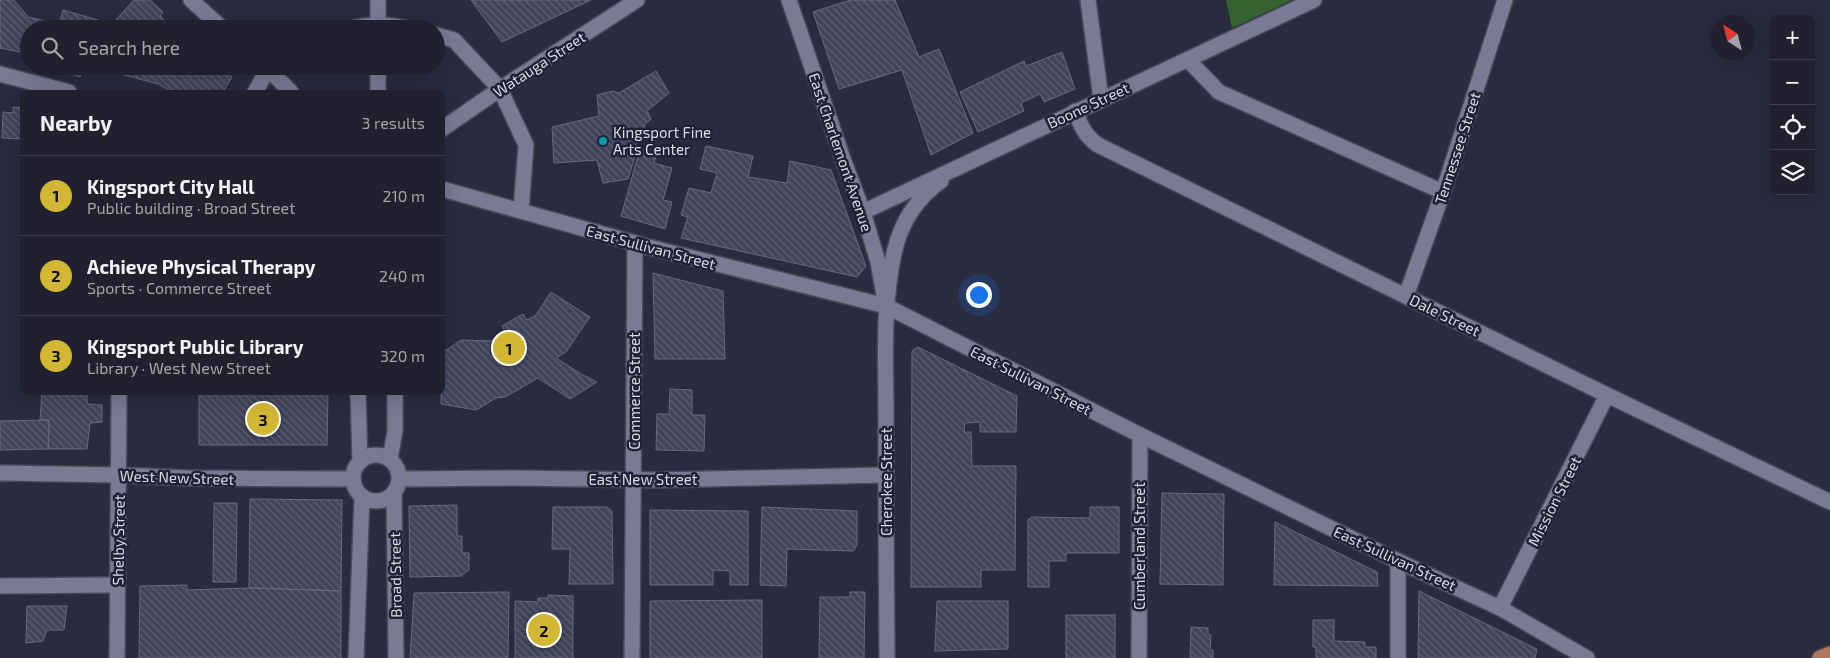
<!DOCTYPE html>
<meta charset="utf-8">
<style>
:root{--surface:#20202f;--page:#2d2d3b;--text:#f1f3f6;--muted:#a2a3aa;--line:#3d3e4b;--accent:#d2b735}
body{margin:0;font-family:"Exo 2",sans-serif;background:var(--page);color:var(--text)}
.controls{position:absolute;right:15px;top:15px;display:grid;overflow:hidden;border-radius:8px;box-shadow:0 5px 20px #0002}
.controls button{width:45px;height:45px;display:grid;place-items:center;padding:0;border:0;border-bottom:1px solid var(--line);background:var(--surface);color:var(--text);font:25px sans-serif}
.compass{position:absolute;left:1710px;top:15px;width:45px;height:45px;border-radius:50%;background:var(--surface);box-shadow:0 5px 20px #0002;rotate:324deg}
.you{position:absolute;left:978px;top:294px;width:18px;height:18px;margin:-12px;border:4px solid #fff;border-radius:50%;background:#1a73e8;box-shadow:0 0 0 8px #1a73e833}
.badge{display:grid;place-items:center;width:32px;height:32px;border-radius:50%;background:var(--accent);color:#111;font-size:16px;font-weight:700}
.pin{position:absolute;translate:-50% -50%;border:2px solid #fff;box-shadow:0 1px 5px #0006}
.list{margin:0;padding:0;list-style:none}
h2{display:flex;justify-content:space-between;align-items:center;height:65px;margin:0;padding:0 20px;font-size:21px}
h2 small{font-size:16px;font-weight:400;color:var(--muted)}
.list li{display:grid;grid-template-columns:32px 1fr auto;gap:15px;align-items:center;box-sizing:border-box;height:80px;padding:0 20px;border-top:1px solid var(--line)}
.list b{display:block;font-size:19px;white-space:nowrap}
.list p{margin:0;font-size:16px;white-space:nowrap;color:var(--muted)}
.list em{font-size:16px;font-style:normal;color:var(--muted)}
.icon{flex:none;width:28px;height:28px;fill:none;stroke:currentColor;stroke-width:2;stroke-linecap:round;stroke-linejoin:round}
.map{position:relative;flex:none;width:1830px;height:658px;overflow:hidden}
.search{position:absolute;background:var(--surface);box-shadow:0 5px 20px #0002;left:20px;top:20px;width:425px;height:55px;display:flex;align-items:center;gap:12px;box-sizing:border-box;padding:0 18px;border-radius:28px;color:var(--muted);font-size:19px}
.panel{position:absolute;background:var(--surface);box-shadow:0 5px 20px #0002;left:20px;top:90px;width:425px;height:305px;border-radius:8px}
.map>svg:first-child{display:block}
.green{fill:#356431}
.building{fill:url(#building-back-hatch);stroke:#686981}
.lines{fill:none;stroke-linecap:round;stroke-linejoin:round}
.minor-casing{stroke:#464758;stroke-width:18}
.tertiary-casing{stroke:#464758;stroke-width:18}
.secondary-casing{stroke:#464758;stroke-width:18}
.primary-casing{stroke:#464758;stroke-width:18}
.minor{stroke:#797a93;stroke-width:15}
.tertiary{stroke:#797a93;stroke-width:15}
.secondary{stroke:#797a93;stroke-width:15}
.primary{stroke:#b0775d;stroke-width:15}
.culture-dot{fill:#0f9aa8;stroke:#202135;stroke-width:2}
.labels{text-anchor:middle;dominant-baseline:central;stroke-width:5;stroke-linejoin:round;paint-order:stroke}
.street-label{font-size:15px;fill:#d9dae8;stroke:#202135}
.poi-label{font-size:15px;fill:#d9dae8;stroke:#202135;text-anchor:start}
</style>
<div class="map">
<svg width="1830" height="658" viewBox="0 0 1830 658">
<defs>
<pattern id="building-back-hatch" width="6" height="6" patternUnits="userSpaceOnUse" patternTransform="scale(1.25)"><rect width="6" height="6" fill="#424359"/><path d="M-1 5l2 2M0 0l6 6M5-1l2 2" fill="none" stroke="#5d5e71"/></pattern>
</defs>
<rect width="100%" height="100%" fill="#2a2b3f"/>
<!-- green -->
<path class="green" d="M1226 0H1292L1232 28Z"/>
<!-- building -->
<g class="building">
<path d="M0 0H14L28 17 60 24 58 29H29V54L0 48Z"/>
<path d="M134 0H150L163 12 160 16 174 29H58L63 10 112 24Z"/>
<path d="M471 0H591L502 42Z"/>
<path d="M850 0H895L919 57 939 49 973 133 931 155 902 70 839 89 813 12Z"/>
<path d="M1062 52 1075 89 1044 102 1040 94 1021 103 1024 111 978 132 960 92 1024 61 1026 66Z"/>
<path d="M49 66H83L80 77Z"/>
<path d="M90 66H226L229 68 226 74 232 77 223 92H172L158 84Z"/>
<path d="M656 71 669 93 647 111 651 119 644 125 645 131 636 136 637 150 628 179 603 183 597 160 554 163 552 127 599 116 597 95 613 91 619 93Z"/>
<path d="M13 107 22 108V139L2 138 3 112 13 113Z"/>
<path d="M706 146 753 156 748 177 787 183 790 161 831 170 866 266 857 277 681 238 688 217 681 215 689 188 711 193 717 173 700 169Z"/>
<path d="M640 149 657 154 654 163 672 168 663 200 672 202 665 229 621 216Z"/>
<path d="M653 273 723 291 725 359H655Z"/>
<path d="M551 292 590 317 566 352 556 358 581 374 597 382 570 399 538 378 505 397 496 398 476 410 441 404 442 353 461 340 491 341 505 332 502 326 523 314 527 320 535 316Z"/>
<path d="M918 347 1017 396 1016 432H980V422L965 423 964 432H971L972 466H1016L1015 570H981V587H911L912 351Z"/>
<path d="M670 389 692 390V415H705L704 451 656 450 657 414H669Z"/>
<path d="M42 392H87V404L102 405V422L90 423 87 449H48L49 420H40Z"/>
<path d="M199 392H328L327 445H199Z"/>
<path d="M49 420 48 449 0 450V421Z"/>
<path d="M1162 493 1224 494 1223 585 1160 584Z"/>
<path d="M250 499 342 500 341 591 249 588Z"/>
<path d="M214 503H237L236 582H213Z"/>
<path d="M457 505V536H462V553H469V570L461 576 410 577 409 506Z"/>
<path d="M553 507H607L612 511 613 584H569L570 549H552Z"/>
<path d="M762 507 857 511V545L853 551 787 549 786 586 760 585Z"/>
<path d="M1090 507H1119V553H1066V561H1049V587H1028V520L1032 517 1090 518Z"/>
<path d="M650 510 748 511V585H730V571L713 570V585H650Z"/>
<path d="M1275 522 1377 572 1378 586 1274 585Z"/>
<path d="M187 585V590L249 588 341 591V658H139L140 586Z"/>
<path d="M1419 591 1537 649 1535 658H1418Z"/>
<path d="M509 592 508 658H410L414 593Z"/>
<path d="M850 592H865L864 658H819L820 597H850Z"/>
<path d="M548 595 573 596V658H515V601L538 602V598H548Z"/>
<path d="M762 600V658H650V601Z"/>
<path d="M937 601H1008V649L935 651Z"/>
<path d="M27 606H67L64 630H47L43 641 26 643Z"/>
<rect x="1066" y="615" width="49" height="43"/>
<path d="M1313 620H1334V641L1365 642V647H1376V658H1316V647H1313Z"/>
<path d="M1191 627 1208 628V634L1211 635 1210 650H1213V658H1190Z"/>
</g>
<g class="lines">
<defs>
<g id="minor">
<path d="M191 0 223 29"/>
<path d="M789 0 843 159 863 212"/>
<path d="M1088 0 1101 99"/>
<path d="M350 29C370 23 390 24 410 29"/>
<path d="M436 35 454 40 500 89 526 145 521 211"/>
<path d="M1188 60 1219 92 1443 192"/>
<path d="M265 66 291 92"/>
<path d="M255 92 268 69 272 66"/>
<path d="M1075 111C1081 126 1085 136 1098 145L1607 395 1830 502"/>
<path d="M1406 296 1443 192 1505 0"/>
<path d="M0 473 119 475 190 478 353 479"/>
<path d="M400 479 513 478 657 480 886 475"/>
<path d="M0 586 117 585"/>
<path d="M1500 608 1607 395"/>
<path d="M117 658 119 392"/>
<path d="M632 658 635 243"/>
<path d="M1139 658 1140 435"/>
<path d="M1398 658V561"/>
</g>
<g id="tertiary">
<path d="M378 29V0"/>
<path d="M0 74 69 92"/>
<path d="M378 92V66"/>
<path d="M442 129 500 89 637 0"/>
<path d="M442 189 649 247 886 306 1140 435 1398 561 1500 608 1587 658"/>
<path d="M358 392 360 462"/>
<circle cx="376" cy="478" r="23"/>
<path d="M390 459 395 431V392"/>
<path d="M394 492 396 658"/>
<path d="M356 658 362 496"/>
</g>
<g id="secondary">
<path d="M886 306 878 262 863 212 1314 0"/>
<path d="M887 658C886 578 886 499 886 419 886 362 882 304 895 249 902 221 917 198 941 181"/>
</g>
<path id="primary" d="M1820 658 1830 654"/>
</defs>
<!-- minor casing -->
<use href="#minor" class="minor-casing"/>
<!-- tertiary casing -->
<use href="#tertiary" class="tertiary-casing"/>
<!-- secondary casing -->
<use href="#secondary" class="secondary-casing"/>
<!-- primary casing -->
<use href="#primary" class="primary-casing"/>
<!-- minor -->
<use href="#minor" class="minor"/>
<!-- tertiary -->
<use href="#tertiary" class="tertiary"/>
<!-- secondary -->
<use href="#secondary" class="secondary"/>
<!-- primary -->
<use href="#primary" class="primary"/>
</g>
<!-- markers -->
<circle class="culture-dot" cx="603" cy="141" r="5"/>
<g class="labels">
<!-- street labels -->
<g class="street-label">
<text transform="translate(539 64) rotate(-33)">Watauga Street</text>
<text transform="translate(1088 105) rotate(-25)">Boone Street</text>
<text transform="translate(1457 148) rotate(-72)">Tennessee Street</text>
<text transform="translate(841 152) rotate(71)">East Charlemont Avenue</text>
<text transform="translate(651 247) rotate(15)">East Sullivan Street</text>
<text transform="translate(1445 315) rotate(26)">Dale Street</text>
<text transform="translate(1031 380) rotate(27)">East Sullivan Street</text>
<text transform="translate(634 391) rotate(-90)">Commerce Street</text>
<text transform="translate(177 477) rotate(2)">West New Street</text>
<text x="643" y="479">East New Street</text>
<text transform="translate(886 482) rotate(-90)">Cherokee Street</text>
<text transform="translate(1554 501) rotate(-63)">Mission Street</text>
<text transform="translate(118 540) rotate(-89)">Shelby Street</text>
<text transform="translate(1139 546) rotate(-90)">Cumberland Street</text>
<text transform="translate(1395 558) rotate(25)">East Sullivan Street</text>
<text transform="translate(395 575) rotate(-91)">Broad Street</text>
</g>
<!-- poi labels -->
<g class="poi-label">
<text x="613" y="132">Kingsport Fine<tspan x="613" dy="17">Arts Center</tspan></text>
</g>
</g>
</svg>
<div class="controls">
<button>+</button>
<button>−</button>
<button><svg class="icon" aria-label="locate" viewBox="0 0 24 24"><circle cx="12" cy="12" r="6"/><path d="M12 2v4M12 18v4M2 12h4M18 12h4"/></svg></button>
<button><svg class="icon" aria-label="layers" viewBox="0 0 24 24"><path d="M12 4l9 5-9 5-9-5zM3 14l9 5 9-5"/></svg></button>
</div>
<svg class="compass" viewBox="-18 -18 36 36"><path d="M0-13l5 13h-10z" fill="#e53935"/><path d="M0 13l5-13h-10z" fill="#a2a3aa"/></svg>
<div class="you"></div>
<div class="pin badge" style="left:509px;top:348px">1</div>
<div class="pin badge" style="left:544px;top:630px">2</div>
<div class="pin badge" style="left:263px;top:419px">3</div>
<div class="search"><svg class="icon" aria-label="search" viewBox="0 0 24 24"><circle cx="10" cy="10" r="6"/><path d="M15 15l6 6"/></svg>Search here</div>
<section class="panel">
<h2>Nearby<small>3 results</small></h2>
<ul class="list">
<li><span class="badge">1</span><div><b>Kingsport City Hall</b><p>Public building · Broad Street</p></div><em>210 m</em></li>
<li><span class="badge">2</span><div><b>Achieve Physical Therapy</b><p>Sports · Commerce Street</p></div><em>240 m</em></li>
<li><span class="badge">3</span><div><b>Kingsport Public Library</b><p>Library · West New Street</p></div><em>320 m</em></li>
</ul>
</section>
</div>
